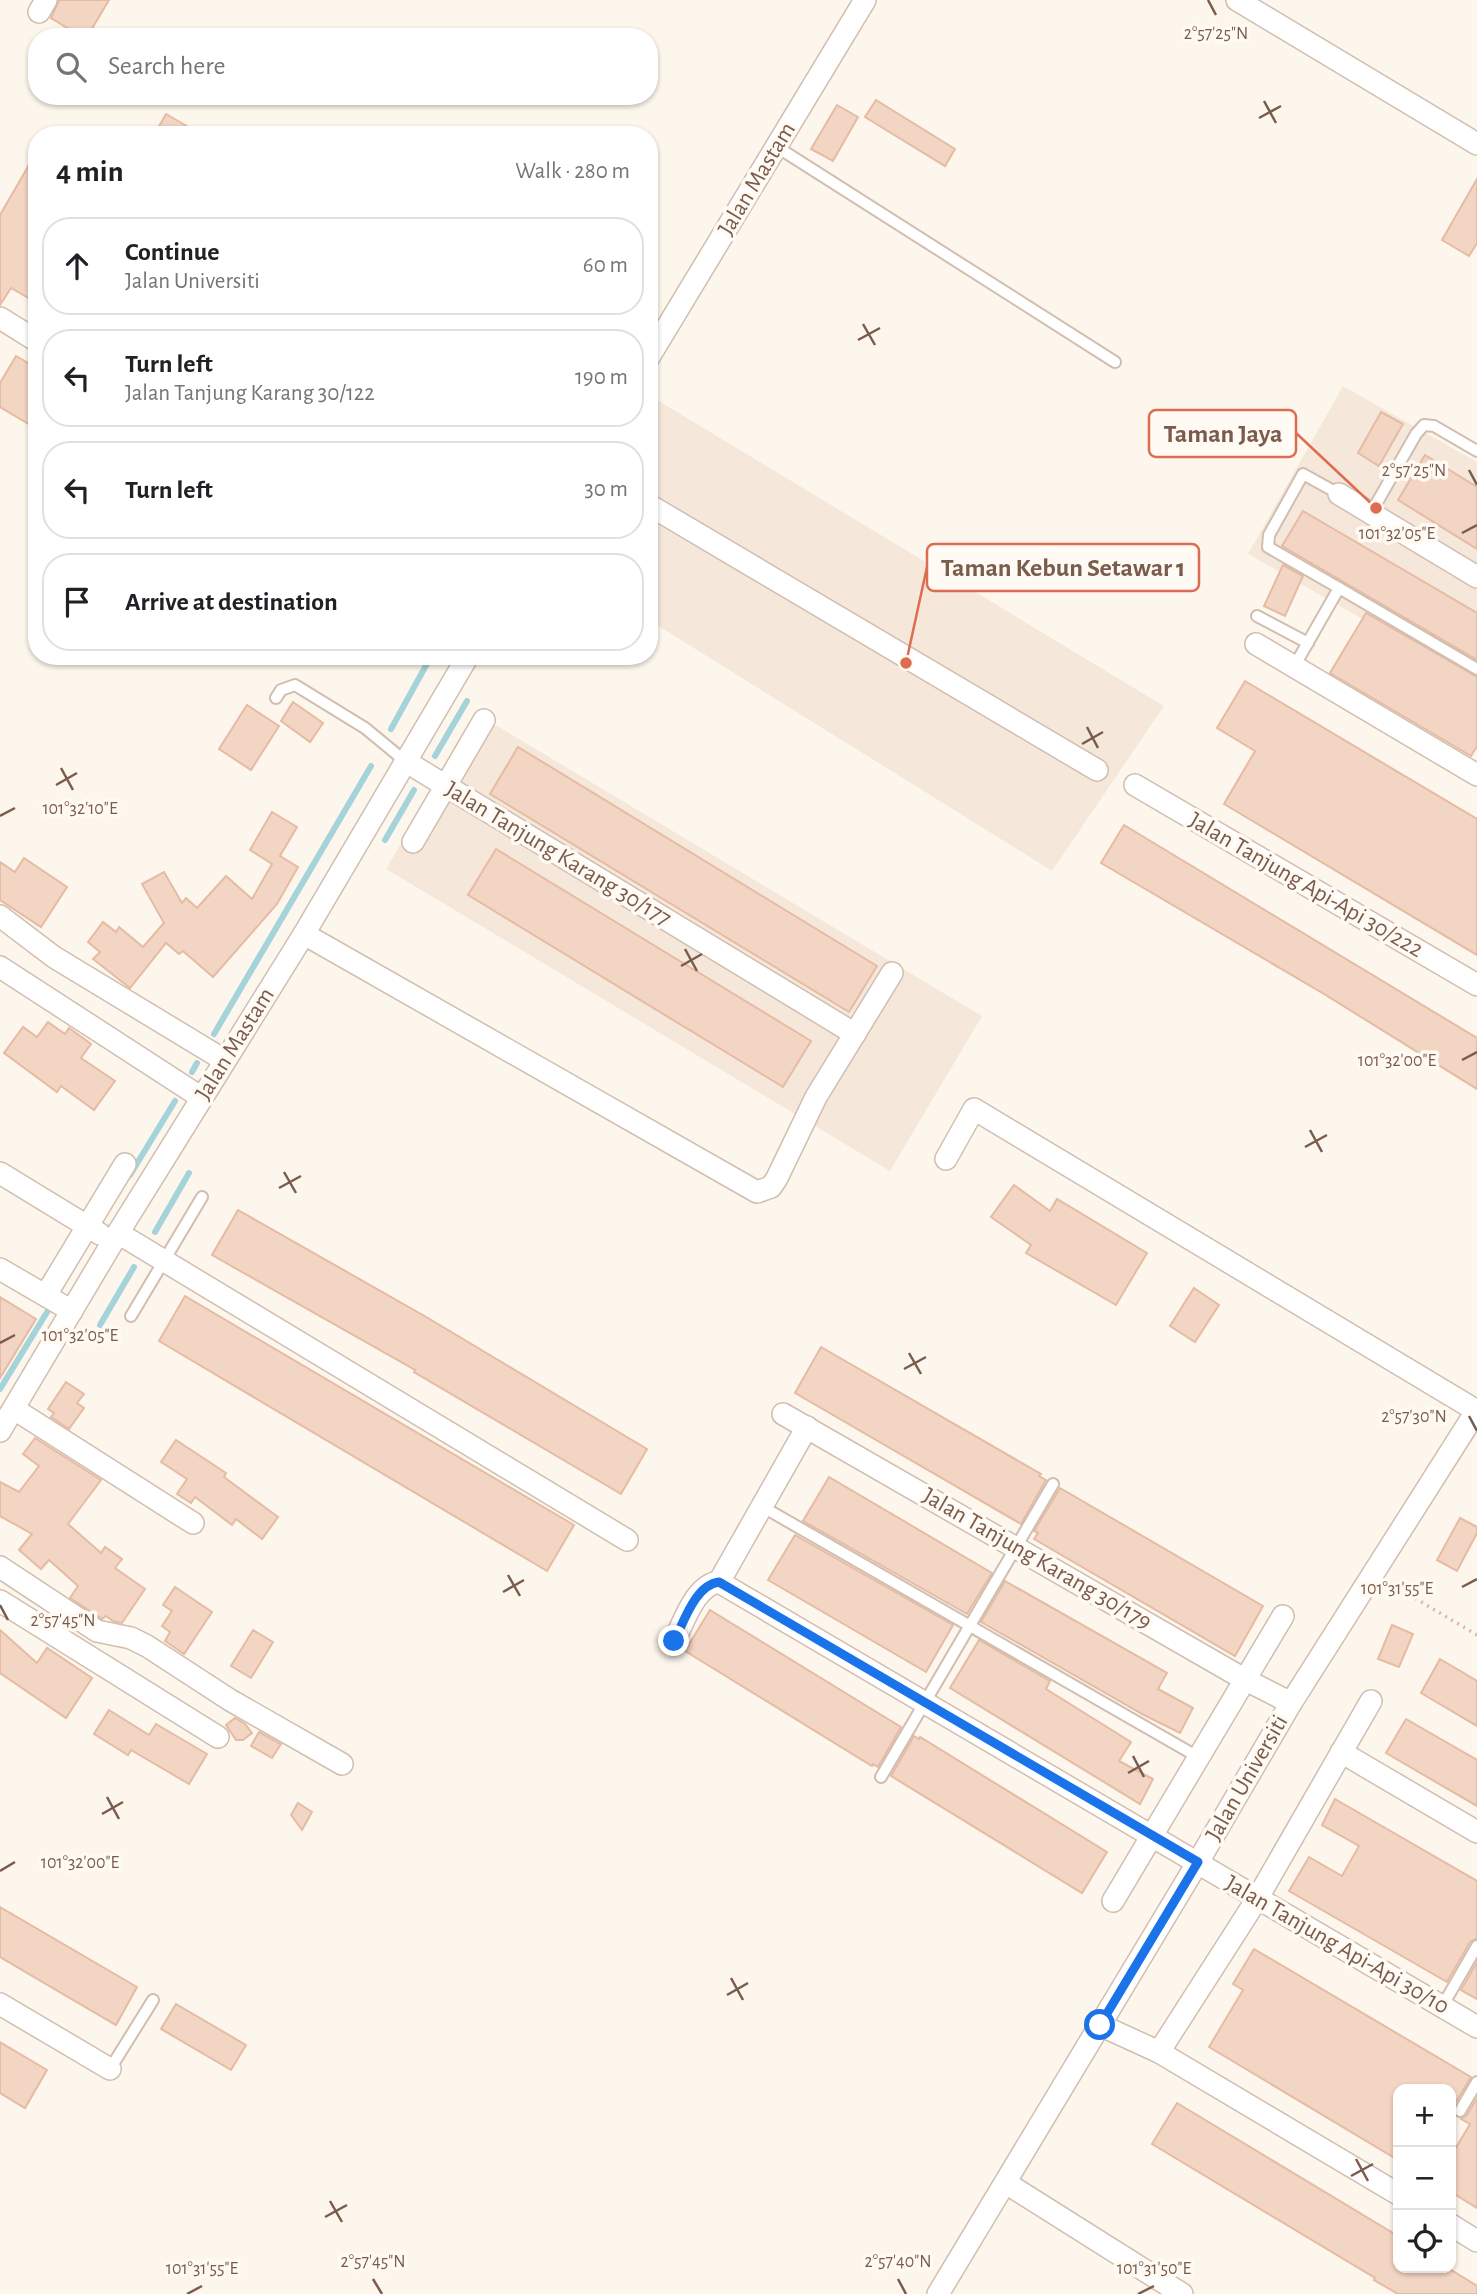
<!DOCTYPE html>
<meta charset="utf-8">
<style>
:root{--surface:#fff;--page:#f6f6f6;--text:#202124;--muted:#757577;--line:#e0e0e0}
body{margin:0;font-family:"Alegreya Sans",sans-serif;background:var(--page);color:var(--text)}
.controls{position:absolute;right:21px;bottom:21px;display:grid;overflow:hidden;border-radius:14px;box-shadow:0 2px 5px #0004}
.controls button{width:63px;height:63px;display:grid;place-items:center;padding:0;border:0;border-bottom:2px solid var(--line);background:var(--surface);color:var(--text);font:35px sans-serif}
.stop{position:absolute;width:21px;height:21px;margin:-16px;border:5px solid #1a73e8;border-radius:50%;background:#fff}
.stop.end{background:#1a73e8;border-color:#fff;box-shadow:0 2px 7px #0008}
.list{margin:0;padding:0;list-style:none}
h2{display:flex;justify-content:space-between;align-items:center;height:91px;margin:0;padding:0 28px;font-size:30px}
h2 small{font-size:23px;font-weight:400;color:var(--muted)}
.list li{display:grid;grid-template-columns:46px 1fr auto;gap:21px;align-items:center;box-sizing:border-box;height:98px;margin:0 14px 14px;padding:0 14px;border:2px solid var(--line);border-radius:28px}
.list b{display:block;font-size:26px;white-space:nowrap}
.list p{margin:0;font-size:23px;white-space:nowrap;color:var(--muted)}
.list em{font-size:23px;font-style:normal;color:var(--muted)}
.icon{flex:none;width:38px;height:38px;fill:none;stroke:currentColor;stroke-width:2;stroke-linecap:round;stroke-linejoin:round}
.map{position:relative;flex:none;width:1477px;height:2294px;overflow:hidden}
.search{position:absolute;background:var(--surface);box-shadow:0 2px 5px #0004;left:28px;top:28px;width:630px;height:77px;display:flex;align-items:center;gap:18px;box-sizing:border-box;padding:0 24px;border-radius:28px;color:var(--muted);font-size:26px}
.panel{position:absolute;background:var(--surface);box-shadow:0 2px 5px #0004;left:28px;top:126px;width:630px;height:539px;border-radius:28px}
.map>svg:first-child{display:block}
.residential{fill:#f5e8da}
.lines{fill:none;stroke-linecap:round;stroke-linejoin:round}
.stream{stroke:#a5d3da;stroke-width:6}
.building{fill:#f3d5c3;stroke:#e6bba3;stroke-width:2}
.service-casing{stroke:#d1beb0;stroke-width:14}
.minor-casing{stroke:#d1beb0;stroke-width:24}
.path{stroke:#d9b8a5;stroke-width:3.5;stroke-dasharray:2 5;stroke-linecap:butt}
.service{stroke:#fff;stroke-width:10}
.minor{stroke:#fff;stroke-width:21}
.route{stroke:#1a73e8;stroke-width:9}
.ticks{fill:none;stroke:#7a5c4d;stroke-width:2.5}
.labels{text-anchor:middle;dominant-baseline:central;stroke-width:7;stroke-linejoin:round;paint-order:stroke}
.street-label{font-size:24px;fill:#7a5c4d;stroke:#fffaf3}
.ticks-label{font-size:18px;text-anchor:middle;fill:#7a5c4d;stroke:#fffaf3;stroke-width:7;stroke-linejoin:round;paint-order:stroke}
.leader{fill:none;stroke:#dc6d51;stroke-width:2.5}
.callout-dot{fill:#dc6d51;stroke:#fffaf3;stroke-width:2.5}
.callout{fill:#fffaf3;stroke:#dc6d51;stroke-width:2.5}
.callout-label{font-size:26px;text-anchor:middle;font-weight:bold;fill:#7a5c4d}
</style>
<div class="map">
<svg width="1477" height="2294" viewBox="0 0 1477 2294">
<rect width="100%" height="100%" fill="#fdf6ec"/>
<!-- residential -->
<g class="residential">
<path d="M1343 386 1477 462V684L1248 554Z"/>
<path d="M649 395 1164 706 1052 871 649 620Z"/>
<path d="M477 714 982 1016 890 1171 386 869Z"/>
</g>
<g class="lines">
<!-- stream -->
<g class="stream">
<path d="M391 729 429 660 423 656"/>
<path d="M435 756 467 701"/>
<path d="M385 840 414 790"/>
<path d="M214 1034 371 766"/>
<path d="M192 1072 197 1063"/>
<path d="M130 1175 175 1101"/>
<path d="M155 1232 189 1173"/>
<path d="M100 1325 134 1267"/>
<path d="M0 1389 52 1304"/>
</g>
</g>
<!-- building -->
<g class="building">
<path d="M59 0H109L87 37H82L51 18Z"/>
<path d="M876 100 955 149 945 166 865 117Z"/>
<path d="M837 105 858 117 833 161 811 149Z"/>
<path d="M166 114 202 135H154Z"/>
<path d="M37 151V303L11 288 0 305V215Z"/>
<path d="M1477 179V243L1469 256 1442 240Z"/>
<path d="M16 356 37 368V429L0 407V383Z"/>
<path d="M1381 412 1403 424 1379 466 1358 453Z"/>
<path d="M1425 455 1477 487V549L1398 500Z"/>
<path d="M1303 511 1477 613V660L1282 546Z"/>
<path d="M1283 565 1303 576 1285 616 1264 606Z"/>
<path d="M1366 613 1477 677V746L1471 756 1330 673Z"/>
<path d="M1245 681 1477 819V955L1224 804 1255 751 1217 728Z"/>
<path d="M293 702 323 723 310 742 281 721Z"/>
<path d="M247 705 279 726 251 770 219 749Z"/>
<path d="M518 747 877 966 849 1012 490 794Z"/>
<path d="M272 812 297 827 280 856 298 867 277 904 213 977 183 951 179 954 166 943 130 988 93 959 100 952 88 942 103 922 116 932 119 927 143 947 164 923 142 884 164 872 182 903 186 898 197 908 226 876 252 899 272 864 250 850Z"/>
<path d="M1124 825 1477 1038V1089L1324 994 1101 863Z"/>
<path d="M496 849 811 1041 783 1087 468 895Z"/>
<path d="M24 858 67 887 41 927 0 900V862L15 872Z"/>
<path d="M48 1022 65 1034 69 1028 91 1044 81 1058 115 1081 94 1110 61 1086 57 1092 4 1053 23 1027 37 1037Z"/>
<path d="M1014 1185 1050 1211 1057 1199 1147 1253 1116 1305 1026 1253 1031 1245 991 1217Z"/>
<path d="M238 1210 428 1318 647 1449 621 1494 414 1372 415 1370 212 1255Z"/>
<path d="M1194 1288 1219 1305 1195 1342 1170 1326Z"/>
<path d="M185 1296 574 1525 547 1571 159 1341Z"/>
<path d="M0 1297 36 1319 0 1378Z"/>
<path d="M821 1347 1041 1474 1039 1476 1046 1480 1021 1524 795 1393Z"/>
<path d="M66 1382 84 1394 77 1403 84 1408 69 1429 51 1417 54 1413 48 1409Z"/>
<path d="M35 1438 101 1480 68 1524 101 1553 105 1547 122 1559 115 1568 145 1589 122 1623 113 1621 106 1616 102 1619 70 1598 78 1586 49 1560 41 1569 19 1550 32 1534 0 1516V1482L19 1492 39 1466 23 1454Z"/>
<path d="M176 1440 226 1473 224 1477 278 1517 262 1539 236 1519 232 1525 195 1497 191 1503 177 1494 187 1479 161 1462Z"/>
<path d="M829 1477 992 1573 967 1614 803 1521Z"/>
<path d="M1060 1488 1263 1606 1235 1656 1034 1539 1038 1533 1034 1531Z"/>
<path d="M1460 1518 1477 1527V1533L1457 1571 1437 1560Z"/>
<path d="M795 1535 953 1625 926 1672 768 1580Z"/>
<path d="M1005 1581 1167 1673 1158 1689 1193 1708 1180 1733 1144 1715 981 1622Z"/>
<path d="M175 1587 212 1612 184 1654 165 1641 170 1632 162 1626 172 1611 163 1605Z"/>
<path d="M710 1610 901 1727 878 1767 873 1764 872 1766 685 1651Z"/>
<path d="M1392 1625 1413 1634 1399 1667 1378 1659Z"/>
<path d="M0 1630 37 1663 47 1648 92 1678 66 1718 0 1673Z"/>
<path d="M253 1630 273 1642 251 1678 231 1666Z"/>
<path d="M979 1640 1050 1681 1046 1689 1131 1742 1119 1761 1153 1779 1140 1804 950 1688Z"/>
<path d="M1440 1659 1477 1681V1726L1421 1693Z"/>
<path d="M109 1710 149 1735 156 1724 207 1754 189 1784 131 1750 128 1755 94 1734Z"/>
<path d="M235 1718 245 1724 252 1733 243 1740H236L226 1725Z"/>
<path d="M1406 1719 1477 1760V1806L1386 1753Z"/>
<path d="M259 1732 281 1744 272 1758 251 1746Z"/>
<path d="M914 1736 919 1739 920 1737 1107 1852 1082 1893 891 1776Z"/>
<path d="M1335 1799 1477 1881V1938L1470 1942 1447 1982 1289 1891 1309 1857 1342 1876 1359 1846 1322 1825Z"/>
<path d="M298 1803 312 1812 302 1830 291 1815Z"/>
<path d="M0 1907 137 1987 116 2025 0 1957Z"/>
<path d="M1254 1949 1471 2077 1453 2107V2114L1451 2113V2089H1398V2160L1209 2047 1243 1990 1233 1984Z"/>
<path d="M1477 1962V1999L1461 1990Z"/>
<path d="M176 2004 246 2045 231 2070 161 2029Z"/>
<path d="M0 2042 47 2070 25 2108 0 2093Z"/>
<path d="M1477 2098V2208L1451 2192V2156L1470 2124 1461 2119 1467 2115Z"/>
<path d="M1177 2103 1398 2236V2268H1448L1477 2286V2294H1398L1374 2280 1375 2278 1152 2144Z"/>
</g>
<g class="lines">
<defs>
<g id="service">
<path d="M777 147 1115 362"/>
<path d="M1371 513 1416 434 1424 425 1434 426 1477 451"/>
<path d="M1339 588 1477 669"/>
<path d="M1257 616 1308 643"/>
<path d="M1295 665 1339 588 1268 547 1269 535 1303 474 1339 494"/>
<path d="M276 698 281 690 295 685 365 728 405 761"/>
<path d="M131 1316 202 1197"/>
<path d="M763 1507 1198 1757"/>
<path d="M881 1777 1053 1484"/>
<path d="M1443 2005 1477 1946"/>
<path d="M110 2069 153 2000"/>
<path d="M1460 2111 1477 2082"/>
</g>
<g id="minor">
<path d="M1237 0 1477 144"/>
<path d="M39 12 46 0"/>
<path d="M0 318 37 341"/>
<path d="M649 357 865 0"/>
<path d="M1339 494 1477 577"/>
<path d="M649 505 1097 770"/>
<path d="M1256 644 1477 775"/>
<path d="M405 761 855 1034"/>
<path d="M1135 785 1477 985"/>
<path d="M413 842 484 720"/>
<path d="M0 916 54 957 224 1060"/>
<path d="M304 934 757 1192 771 1187 777 1178 816 1097 892 973"/>
<path d="M0 967 202 1098"/>
<path d="M946 1159 974 1109 1477 1411"/>
<path d="M0 1173 100 1234"/>
<path d="M118 1233 627 1540"/>
<path d="M0 1269 72 1311"/>
<path d="M50 1288 125 1164"/>
<path d="M14 1409 193 1523"/>
<path d="M783 1414 1244 1679 1291 1703"/>
<path d="M0 1431 118 1233 304 934 468 656"/>
<path d="M0 1567 97 1631 131 1638 147 1646 230 1700 342 1764"/>
<path d="M719 1582 807 1427"/>
<path d="M0 1601 218 1737"/>
<path d="M674 1641C684 1622 695 1585 719 1582L1477 2027"/>
<path d="M1341 1752 1477 1832"/>
<path d="M1113 1901 1283 1616"/>
<path d="M0 2004 110 2069"/>
<path d="M1100 2025 1159 2052 1398 2194"/>
<path d="M1159 2052 1257 1899 1371 1701"/>
<path d="M1006 2183 1182 2294"/>
<path d="M1451 2225 1477 2241"/>
<path d="M938 2294 1198 1862 1291 1703 1477 1410"/>
</g>
</defs>
<!-- service casing -->
<use href="#service" class="service-casing"/>
<!-- minor casing -->
<use href="#minor" class="minor-casing"/>
<!-- path -->
<path class="path" d="M1391 1584 1477 1635"/>
<!-- service -->
<use href="#service" class="service"/>
<!-- minor -->
<use href="#minor" class="minor"/>
</g>
<g class="lines">
<!-- route -->
<path class="route" d="M674 1641C684 1622 695 1585 719 1582L1198 1862 1100 2025"/>
</g>
<!-- ticks -->
<path class="ticks" d="M1208 0 1216 15M1264 101 1276 123M1259 118 1281 106M863 324 875 345M858 340 880 328M1469 470 1477 485M1462 533 1477 525M1087 727 1098 748M1082 744 1103 732M61 768 73 790M56 785 77 773M0 816 15 808M685 949 697 971M681 966 702 954M1462 1060 1477 1052M1310 1130 1322 1152M1305 1147 1327 1135M284 1172 296 1193M279 1188 301 1176M0 1343 15 1335M909 1353 921 1374M904 1369 926 1357M1469 1416 1477 1431M508 1575 520 1596M1462 1587 1477 1579M503 1592 524 1580M0 1605 8 1620M1133 1756 1144 1777M1128 1773 1149 1761M107 1797 119 1819M102 1814 123 1802M0 1871 15 1862M731 1978 743 2000M727 1995 748 1983M1356 2159 1368 2181M1351 2176 1373 2164M330 2201 342 2222M325 2217 347 2205M373 2279 382 2294M898 2279 906 2294M187 2294 202 2286M1138 2294 1154 2286"/>
<g class="labels">
<!-- street labels -->
<g class="street-label">
<text transform="translate(757 179) rotate(-59)">Jalan Mastam</text>
<text transform="translate(558 854) rotate(31)">Jalan Tanjung Karang 30/177</text>
<text transform="translate(1306 885) rotate(30)">Jalan Tanjung Api-Api 30/222</text>
<text transform="translate(235 1044) rotate(-58)">Jalan Mastam</text>
<text transform="translate(1037 1559) rotate(30)">Jalan Tanjung Karang 30/179</text>
<text transform="translate(1247 1778) rotate(-60)">Jalan Universiti</text>
<text transform="translate(1337 1945) rotate(30)">Jalan Tanjung Api-Api 30/10</text>
</g>
</g>
<g class="ticks-label">
<text x="1216" y="39">2°57'25"N</text>
<text x="1414" y="476">2°57'25"N</text>
<text x="1397" y="539">101°32'05"E</text>
<text x="80" y="814">101°32'10"E</text>
<text x="1397" y="1066">101°32'00"E</text>
<text x="80" y="1341">101°32'05"E</text>
<text x="1414" y="1422">2°57'30"N</text>
<text x="1397" y="1594">101°31'55"E</text>
<text x="63" y="1626">2°57'45"N</text>
<text x="80" y="1868">101°32'00"E</text>
<text x="373" y="2267">2°57'45"N</text>
<text x="898" y="2267">2°57'40"N</text>
<text x="202" y="2274">101°31'55"E</text>
<text x="1154" y="2274">101°31'50"E</text>
</g>
<!-- callouts -->
<path class="leader" d="M1376 508L1296 433M906 663L927 567"/>
<g class="callout-dot">
<circle cx="1376" cy="508" r="7"/>
<circle cx="906" cy="663" r="7"/>
</g>
<g class="callout">
<rect x="1149" y="410" width="147" height="47" rx="7"/>
<rect x="927" y="544" width="272" height="47" rx="7"/>
</g>
<g class="callout-label">
<text x="1223" y="442">Taman Jaya</text>
<text x="1063" y="576">Taman Kebun Setawar 1</text>
</g>
</svg>
<div class="controls">
<button>+</button>
<button>−</button>
<button><svg class="icon" aria-label="locate" viewBox="0 0 24 24"><circle cx="12" cy="12" r="6"/><path d="M12 2v4M12 18v4M2 12h4M18 12h4"/></svg></button>
</div>
<div class="stop" style="left:1100px;top:2025px"></div>
<div class="stop end" style="left:674px;top:1641px"></div>
<div class="search"><svg class="icon" aria-label="search" viewBox="0 0 24 24"><circle cx="10" cy="10" r="6"/><path d="M15 15l6 6"/></svg>Search here</div>
<section class="panel">
<h2>4 min<small>Walk · 280 m</small></h2>
<ul class="list">
<li><svg class="icon" aria-label="ahead" viewBox="0 0 24 24"><path d="M12 20V5M6 11l6-6 6 6"/></svg><div><b>Continue</b><p>Jalan Universiti</p></div><em>60 m</em></li>
<li><svg class="icon" aria-label="left" viewBox="0 0 24 24"><path d="M17 20v-9H6M10 6l-5 5 5 5"/></svg><div><b>Turn left</b><p>Jalan Tanjung Karang 30/122</p></div><em>190 m</em></li>
<li><svg class="icon" aria-label="left" viewBox="0 0 24 24"><path d="M17 20v-9H6M10 6l-5 5 5 5"/></svg><div><b>Turn left</b></div><em>30 m</em></li>
<li><svg class="icon" aria-label="arrive" viewBox="0 0 24 24"><path d="M6 21V4h12l-3 4 3 4H6"/></svg><div><b>Arrive at destination</b></div></li>
</ul>
</section>
</div>
